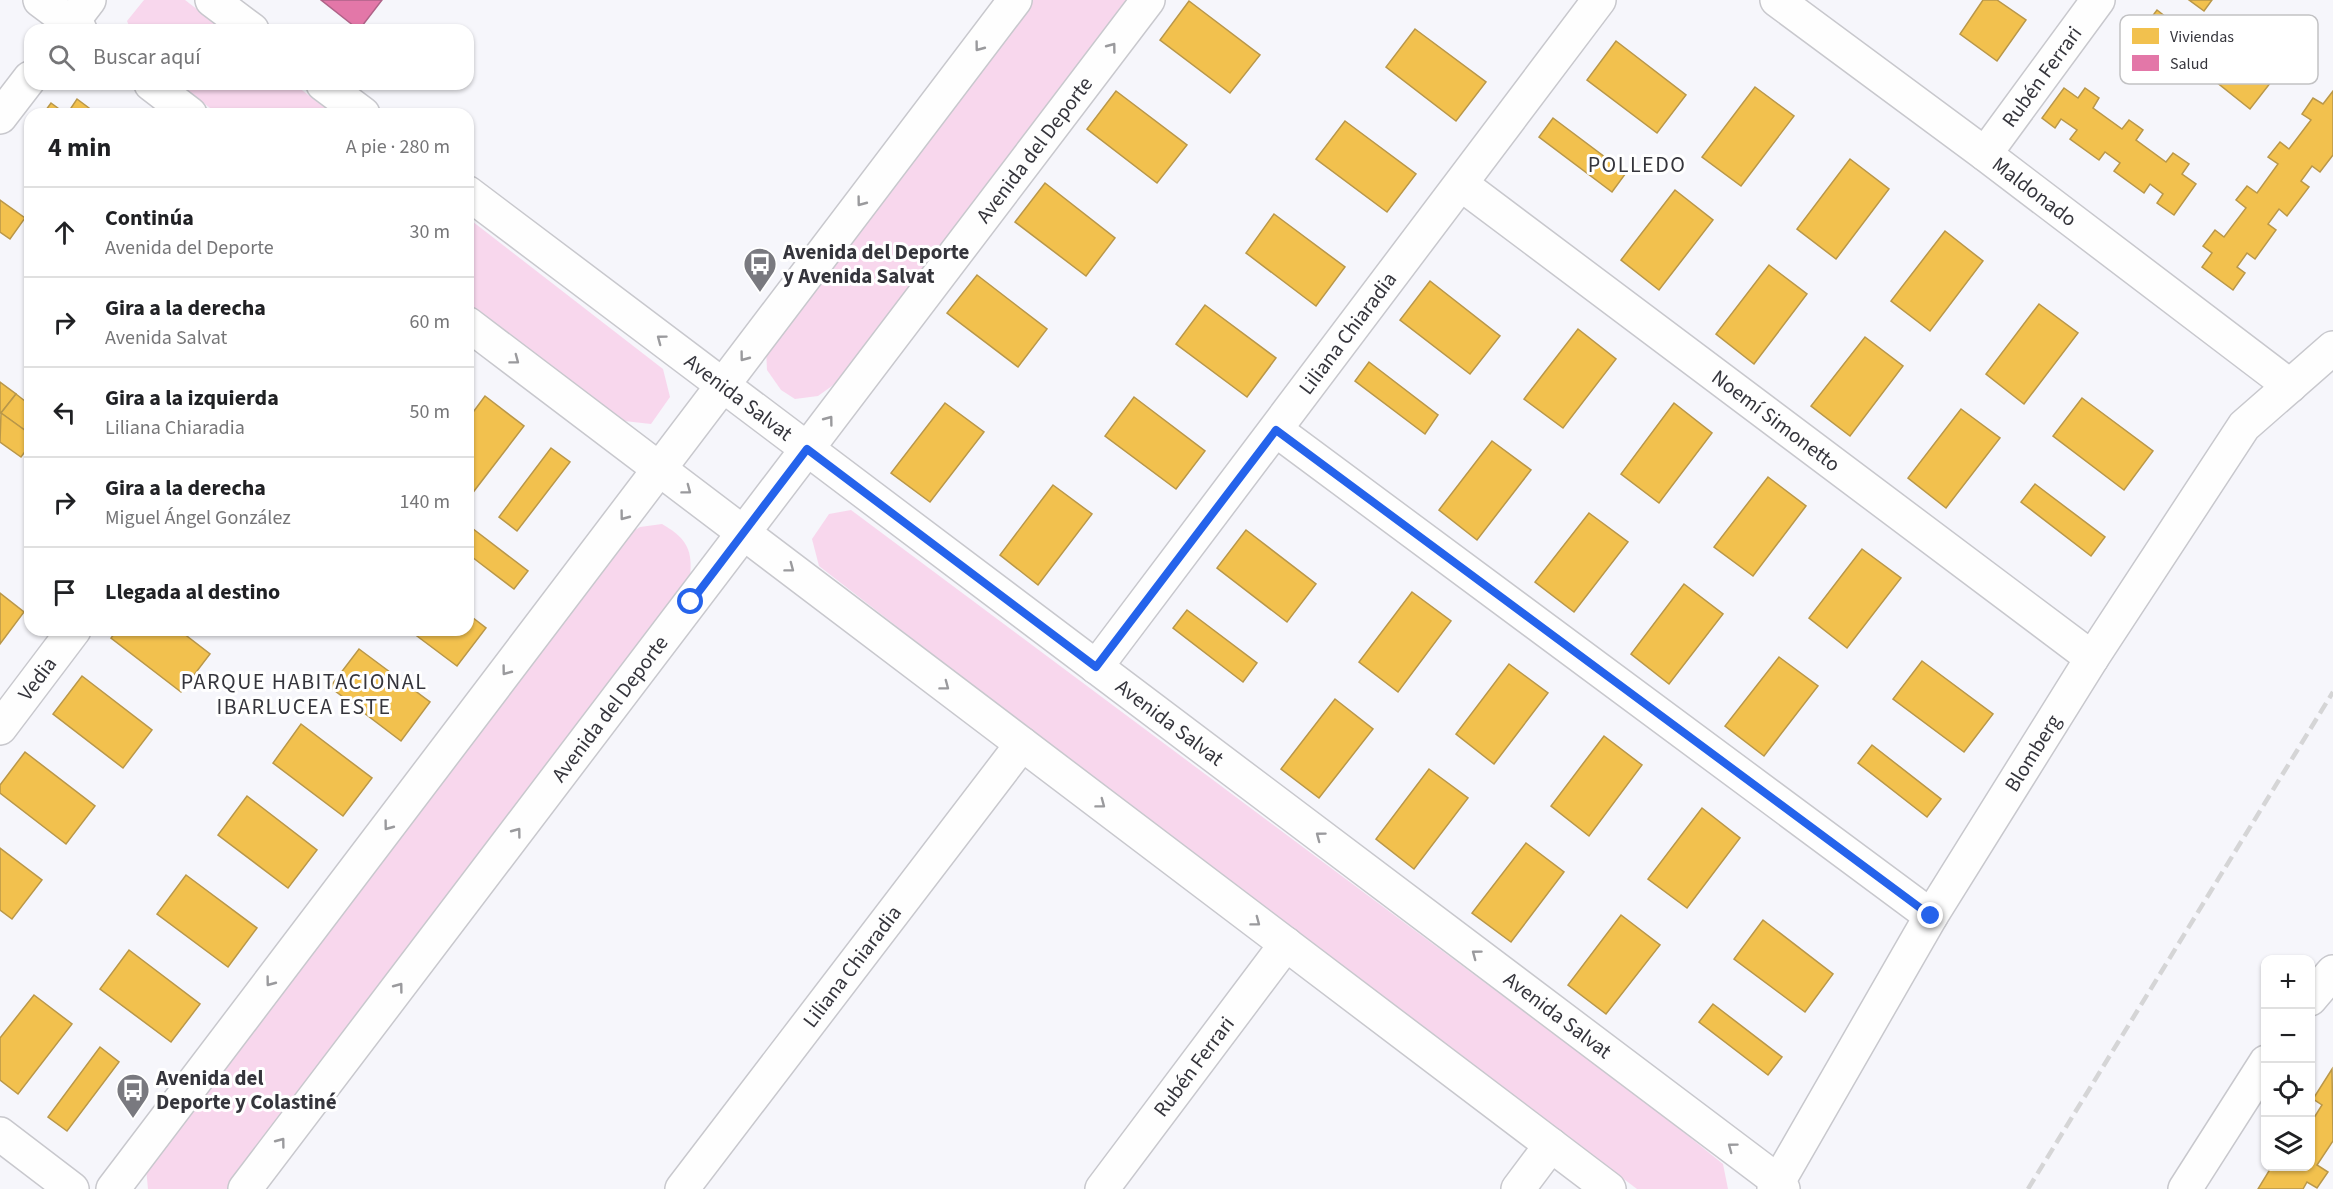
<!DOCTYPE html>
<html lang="es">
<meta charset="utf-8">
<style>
:root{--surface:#fff;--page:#f2f2f2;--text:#202124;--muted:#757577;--line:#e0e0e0}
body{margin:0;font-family:"Source Sans 3",sans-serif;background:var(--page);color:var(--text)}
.controls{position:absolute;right:18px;bottom:18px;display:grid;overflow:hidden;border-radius:12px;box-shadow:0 2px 4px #0004}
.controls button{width:54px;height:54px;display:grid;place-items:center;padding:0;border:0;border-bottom:2px solid var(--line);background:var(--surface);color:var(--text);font:30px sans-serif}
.stop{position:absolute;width:18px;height:18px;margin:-14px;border:4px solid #2563eb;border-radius:50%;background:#fff}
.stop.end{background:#2563eb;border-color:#fff;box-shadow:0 2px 6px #0008}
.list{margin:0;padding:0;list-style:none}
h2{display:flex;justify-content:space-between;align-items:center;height:78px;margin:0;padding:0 24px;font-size:26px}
h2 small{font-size:20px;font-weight:400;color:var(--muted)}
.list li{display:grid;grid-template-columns:39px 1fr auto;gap:18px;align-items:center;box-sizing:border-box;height:90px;padding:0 24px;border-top:2px solid var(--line)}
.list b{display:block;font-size:22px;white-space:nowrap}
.list p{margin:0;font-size:20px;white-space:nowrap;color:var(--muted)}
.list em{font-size:20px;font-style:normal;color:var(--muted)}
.icon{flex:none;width:33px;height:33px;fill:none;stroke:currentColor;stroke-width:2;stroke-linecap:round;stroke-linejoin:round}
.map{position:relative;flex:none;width:2333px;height:1189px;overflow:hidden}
.search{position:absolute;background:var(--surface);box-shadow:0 2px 4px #0004;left:24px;top:24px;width:450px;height:66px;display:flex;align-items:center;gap:15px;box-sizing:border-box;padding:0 21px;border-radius:18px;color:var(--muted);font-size:22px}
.panel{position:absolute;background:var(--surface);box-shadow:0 2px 4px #0004;left:24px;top:108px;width:450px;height:528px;border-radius:18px}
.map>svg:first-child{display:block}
.green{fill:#f8d7ed}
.homes{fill:#f2c14e;stroke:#b99749;stroke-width:1.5}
.health{fill:#e377a8;stroke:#af6388;stroke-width:1.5}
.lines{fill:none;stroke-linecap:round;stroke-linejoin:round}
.minor-casing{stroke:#c8c8cd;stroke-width:36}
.tertiary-casing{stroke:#c8c8cd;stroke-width:36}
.minor{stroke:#fefefe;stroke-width:33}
.tertiary{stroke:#fefefe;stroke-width:33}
.rail{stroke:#d5d5d6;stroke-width:4.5;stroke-dasharray:12 6;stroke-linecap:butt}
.oneway{stroke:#9a9a9d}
.route{stroke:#2563eb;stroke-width:8}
.labels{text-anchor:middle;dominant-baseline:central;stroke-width:6;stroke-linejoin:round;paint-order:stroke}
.street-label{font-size:21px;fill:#35353c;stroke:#fff}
.poi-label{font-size:21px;font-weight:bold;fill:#35353c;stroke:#fff;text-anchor:start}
.neighbourhood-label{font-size:22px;letter-spacing:1.5px;fill:#35353c;stroke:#fff}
.key{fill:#fff;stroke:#c2c2c4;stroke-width:1.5}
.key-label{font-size:16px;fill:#35353c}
</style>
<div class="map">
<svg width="2333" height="1189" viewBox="0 0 2333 1189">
<rect width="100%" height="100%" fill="#f6f6fb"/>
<!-- green -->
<g class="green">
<path d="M144 0H185L224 30H131L127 21Z"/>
<path d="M1029 0H1126L839 381 818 396 795 399 781 390 767 370 766 349Z"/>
<path d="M178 84H294L333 114H218Z"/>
<path d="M468 218 663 369 670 397 651 424 624 421 468 303Z"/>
<path d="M851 510 1661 1114 1723 1164 1728 1189H1637L1053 748 819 566 812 539 829 514Z"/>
<path d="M662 524C686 538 693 549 690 577L228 1189H148L146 1168 624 537 640 527Z"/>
</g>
<!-- homes -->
<g class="homes">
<path d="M1983 0H1997L2026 20 1997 61 1960 34Z"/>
<path d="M2189 0H2212L2204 11Z"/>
<path d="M1189 1 1260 55 1230 93 1160 40Z"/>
<path d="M2157 10 2189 35 2159 75 2126 51Z"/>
<path d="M1415 29 1486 82 1456 121 1386 67Z"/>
<path d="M1616 41 1686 95 1657 133 1587 80Z"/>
<path d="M2234 45 2275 77 2250 109 2210 77Z"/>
<path d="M1755 87 1794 116 1741 186 1702 157Z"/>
<path d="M2064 88 2078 98 2085 88 2099 98 2093 108 2122 129 2129 120 2143 130 2136 140 2166 162 2173 153 2189 164 2182 174 2196 184 2174 215 2157 203 2163 194 2150 184 2144 193 2114 171 2120 163 2105 152 2099 160 2070 139 2077 130 2061 119 2055 128 2042 118Z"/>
<path d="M1116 91 1187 145 1157 183 1087 129Z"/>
<path d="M2333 91V155L2320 172 2312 166 2301 181 2309 187 2287 216 2279 209 2268 224 2276 230 2255 259 2247 253 2237 267 2245 273 2233 290 2202 267 2212 253 2203 246 2215 230 2224 237 2246 208 2236 200 2247 186 2257 193 2278 164 2268 157 2280 142 2289 149 2311 120 2302 114 2313 98 2323 104Z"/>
<path d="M77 99 97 114H67Z"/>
<path d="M51 103 66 114H43Z"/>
<path d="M1553 118 1626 173 1612 192 1539 137Z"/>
<path d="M1345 121 1416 174 1387 212 1316 159Z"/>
<path d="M1850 159 1889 189 1836 259 1797 229Z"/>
<path d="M1045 183 1115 238 1086 276 1015 222Z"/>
<path d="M1675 190 1713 220 1659 290 1621 260Z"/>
<path d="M0 200 25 218 10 239 0 232Z"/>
<path d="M1274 214 1345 267 1316 306 1246 253Z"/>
<path d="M1945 231 1983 261 1930 331 1891 301Z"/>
<path d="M1769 265 1807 294 1754 364 1716 334Z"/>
<path d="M977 275 1047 329 1018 367 947 313Z"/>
<path d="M1430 281 1500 336 1470 374 1400 320Z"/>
<path d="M2039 304 2078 333 2024 404 1986 374Z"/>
<path d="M1205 305 1276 358 1247 397 1176 344Z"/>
<path d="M1578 329 1616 359 1563 428 1524 399Z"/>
<path d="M1865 337 1903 366 1850 436 1811 406Z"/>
<path d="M1369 362 1438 415 1425 434 1355 381Z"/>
<path d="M0 382 16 394 1 413 0 412Z"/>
<path d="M16 394 30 405V434L1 413Z"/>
<path d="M485 396 524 426 471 495 468 494V419Z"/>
<path d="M1134 397 1205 451 1176 489 1105 436Z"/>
<path d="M2082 398 2153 451 2124 490 2053 436Z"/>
<path d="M945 403 984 432 930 502 891 473Z"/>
<path d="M1674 403 1712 433 1659 503 1621 474Z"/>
<path d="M1961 409 2000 438 1946 508 1908 478Z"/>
<path d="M1 413 30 434V445L21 457 0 442Z"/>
<path d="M1492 441 1531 470 1477 540 1439 510Z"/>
<path d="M551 448 570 462 517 531 499 517Z"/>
<path d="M1768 477 1806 506 1753 576 1714 547Z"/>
<path d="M2035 484 2105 537 2091 556 2021 502Z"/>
<path d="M1053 485 1092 514 1038 585 1000 555Z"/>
<path d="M1589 513 1628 542 1574 612 1535 582Z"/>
<path d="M468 525 528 571 514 589 468 554Z"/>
<path d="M1246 530 1316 584 1287 622 1217 568Z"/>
<path d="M1862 549 1901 578 1847 648 1809 618Z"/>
<path d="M1684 584 1723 614 1669 684 1631 654Z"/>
<path d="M1412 592 1451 621 1398 692 1359 662Z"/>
<path d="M0 593 24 612 0 644Z"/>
<path d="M1187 610 1257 663 1243 682 1173 628Z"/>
<path d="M468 614 486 628 457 666 409 630H468Z"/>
<path d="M117 630H179L210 654 181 692 111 638Z"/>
<path d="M359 649 430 702 401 741 330 687Z"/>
<path d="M1779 657 1818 686 1764 756 1725 726Z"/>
<path d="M1922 661 1993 714 1964 752 1893 699Z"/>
<path d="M1509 664 1548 693 1494 764 1456 734Z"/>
<path d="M82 676 152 730 123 768 53 714Z"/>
<path d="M1335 699 1373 729 1319 798 1281 769Z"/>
<path d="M301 724 372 778 343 816 273 763Z"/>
<path d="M1604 736 1642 765 1589 836 1551 806Z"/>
<path d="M1872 745 1941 799 1927 817 1858 763Z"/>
<path d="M25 752 95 806 66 844 0 793V785Z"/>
<path d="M1429 769 1468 798 1414 869 1376 839Z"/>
<path d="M247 796 317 850 288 888 218 835Z"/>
<path d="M1702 808 1740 838 1687 908 1648 879Z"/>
<path d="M1526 843 1564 872 1511 942 1472 913Z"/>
<path d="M0 848 42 880 12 919 0 910Z"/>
<path d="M186 875 257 928 228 967 157 914Z"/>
<path d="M1621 915 1660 945 1606 1014 1568 985Z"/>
<path d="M1763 920 1833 974 1805 1012 1734 959Z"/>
<path d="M129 950 200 1004 171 1042 100 989Z"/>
<path d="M34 995 72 1024 18 1094 0 1080V1038Z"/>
<path d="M1713 1004 1782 1057 1768 1075 1699 1022Z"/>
<path d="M100 1047 119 1062 67 1131 48 1117Z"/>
<path d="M2332 1069 2333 1141 2317 1165 2328 1172 2317 1188 2307 1182 2303 1189H2258L2272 1166H2310V1120L2312 1121 2322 1105 2313 1099Z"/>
</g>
<!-- health -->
<path class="health" d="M321 0H382L359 30Z"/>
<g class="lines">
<defs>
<g id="minor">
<path id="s1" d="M1777 0 1985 154 2290 386"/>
<path d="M66 30 89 0"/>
<path d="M0 117 30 78"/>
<path id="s2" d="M1985 154 2098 0"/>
<path id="s3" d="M1461 184 2092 658"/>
<path d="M1276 430 1931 916"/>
<path id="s4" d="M1096 667 1599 0"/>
<path id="s5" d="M0 728 74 630"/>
<path d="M2310 999 2333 972"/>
<path d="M0 1134 72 1189"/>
<path id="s6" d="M682 1189 1022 744"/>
<path id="s7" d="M1102 1189 1286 944"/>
<path d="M1518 1189 1551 1145"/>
<path id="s8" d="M1774 1189 1931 916 2092 658 2244 426 2333 348"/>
<path d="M2185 1189 2266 1062"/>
</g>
<g id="tertiary">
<path d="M40 0 80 30"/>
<path d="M212 0 252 30"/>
<path d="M151 84 190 114"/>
<path d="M323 84 363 114"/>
<path id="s9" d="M468 193 1779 1182 1783 1189"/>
<path d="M468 324 1609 1189"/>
<path d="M113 1189 1015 0"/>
<path id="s10" d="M245 1189 1148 0"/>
</g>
</defs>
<!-- minor casing -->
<use href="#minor" class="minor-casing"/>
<!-- tertiary casing -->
<use href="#tertiary" class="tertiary-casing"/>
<!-- minor -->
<use href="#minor" class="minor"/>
<!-- tertiary -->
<use href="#tertiary" class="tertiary"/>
<!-- rail -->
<path class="rail" d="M2028 1189 2333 692"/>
</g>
<!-- one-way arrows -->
<defs><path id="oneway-chevron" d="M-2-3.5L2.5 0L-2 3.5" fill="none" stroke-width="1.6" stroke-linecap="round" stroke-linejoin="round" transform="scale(1.5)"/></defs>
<g class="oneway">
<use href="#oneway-chevron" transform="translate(979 47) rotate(127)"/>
<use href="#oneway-chevron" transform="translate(1112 47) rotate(-53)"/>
<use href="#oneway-chevron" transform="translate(861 202) rotate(127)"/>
<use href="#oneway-chevron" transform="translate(661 339) rotate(-143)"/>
<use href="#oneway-chevron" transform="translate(744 357) rotate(127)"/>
<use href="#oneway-chevron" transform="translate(515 360) rotate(37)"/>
<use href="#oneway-chevron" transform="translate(829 420) rotate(-53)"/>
<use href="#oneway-chevron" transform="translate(687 490) rotate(37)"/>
<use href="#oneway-chevron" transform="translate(624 516) rotate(127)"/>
<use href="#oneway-chevron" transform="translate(790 568) rotate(37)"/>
<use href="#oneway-chevron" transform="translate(506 671) rotate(127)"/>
<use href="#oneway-chevron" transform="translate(945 686) rotate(37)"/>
<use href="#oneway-chevron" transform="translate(1101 804) rotate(37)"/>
<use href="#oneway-chevron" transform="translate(388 826) rotate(127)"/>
<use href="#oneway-chevron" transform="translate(517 832) rotate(-53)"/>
<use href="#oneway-chevron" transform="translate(1320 836) rotate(-143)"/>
<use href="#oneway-chevron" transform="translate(1256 922) rotate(37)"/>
<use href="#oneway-chevron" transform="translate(1476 954) rotate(-143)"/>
<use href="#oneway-chevron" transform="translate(270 982) rotate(127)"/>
<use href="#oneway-chevron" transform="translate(399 987) rotate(-53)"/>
<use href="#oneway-chevron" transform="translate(281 1142) rotate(-53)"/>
<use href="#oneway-chevron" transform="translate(1732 1147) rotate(-143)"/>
</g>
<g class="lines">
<!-- route -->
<path class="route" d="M691 602 807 449 1096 667 1276 430 1931 916"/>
</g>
<!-- icons -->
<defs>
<symbol id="bus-pin" viewBox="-11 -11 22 30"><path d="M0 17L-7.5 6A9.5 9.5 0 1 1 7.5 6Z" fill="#79797f" stroke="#fff"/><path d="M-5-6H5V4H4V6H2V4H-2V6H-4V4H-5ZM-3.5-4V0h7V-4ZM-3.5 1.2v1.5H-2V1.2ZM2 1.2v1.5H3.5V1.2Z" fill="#fff"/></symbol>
</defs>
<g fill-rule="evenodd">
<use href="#bus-pin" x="741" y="245" width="38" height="52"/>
<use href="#bus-pin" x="114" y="1071" width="38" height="52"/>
</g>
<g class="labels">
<!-- street labels -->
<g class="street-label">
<text stroke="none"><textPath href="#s2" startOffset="96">Rubén Ferrari</textPath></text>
<text stroke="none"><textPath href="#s10" startOffset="1305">Avenida del Deporte</textPath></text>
<text stroke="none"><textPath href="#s1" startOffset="321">Maldonado</textPath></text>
<text stroke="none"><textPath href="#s4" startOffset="418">Liliana Chiaradia</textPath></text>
<text stroke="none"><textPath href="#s9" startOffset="339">Avenida Salvat</textPath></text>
<text stroke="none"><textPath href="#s3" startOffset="394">Noemí Simonetto</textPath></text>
<text stroke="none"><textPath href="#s5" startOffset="62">Vedia</textPath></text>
<text stroke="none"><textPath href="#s10" startOffset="603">Avenida del Deporte</textPath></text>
<text stroke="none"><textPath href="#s9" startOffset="879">Avenida Salvat</textPath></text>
<text stroke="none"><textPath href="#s8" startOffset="507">Blomberg</textPath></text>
<text stroke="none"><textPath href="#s6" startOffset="280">Liliana Chiaradia</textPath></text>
<text stroke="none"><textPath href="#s9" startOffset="1365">Avenida Salvat</textPath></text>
<text stroke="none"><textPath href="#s7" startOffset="153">Rubén Ferrari</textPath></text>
</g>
<!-- poi labels -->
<g class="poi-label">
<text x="783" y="252">Avenida del Deporte<tspan x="783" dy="24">y Avenida Salvat</tspan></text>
<text x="156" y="1078">Avenida del<tspan x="156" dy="24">Deporte y Colastiné</tspan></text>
</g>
<!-- neighbourhood labels -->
<g class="neighbourhood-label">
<text x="1637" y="165">POLLEDO</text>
<text x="304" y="682">PARQUE HABITACIONAL<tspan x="304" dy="25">IBARLUCEA ESTE</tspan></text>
</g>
</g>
<!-- legend -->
<rect x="2120" y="15" width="198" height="69" rx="9" class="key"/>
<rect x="2132" y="28" width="27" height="16" fill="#f2c14e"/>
<rect x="2132" y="55" width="27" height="16" fill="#e377a8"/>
<g class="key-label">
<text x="2170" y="42">Viviendas</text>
<text x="2170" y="69">Salud</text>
</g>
</svg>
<div class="controls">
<button>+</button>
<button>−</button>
<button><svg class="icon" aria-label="locate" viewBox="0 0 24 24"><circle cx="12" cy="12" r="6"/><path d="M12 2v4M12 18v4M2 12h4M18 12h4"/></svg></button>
<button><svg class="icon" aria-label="layers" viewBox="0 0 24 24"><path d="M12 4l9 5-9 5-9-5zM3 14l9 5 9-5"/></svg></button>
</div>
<div class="stop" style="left:691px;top:602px"></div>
<div class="stop end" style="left:1931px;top:916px"></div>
<div class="search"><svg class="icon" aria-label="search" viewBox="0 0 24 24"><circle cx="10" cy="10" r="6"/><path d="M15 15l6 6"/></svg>Buscar aquí</div>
<section class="panel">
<h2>4 min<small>A pie · 280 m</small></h2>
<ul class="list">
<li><svg class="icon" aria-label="ahead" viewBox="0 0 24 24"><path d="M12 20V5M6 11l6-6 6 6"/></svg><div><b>Continúa</b><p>Avenida del Deporte</p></div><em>30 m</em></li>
<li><svg class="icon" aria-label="right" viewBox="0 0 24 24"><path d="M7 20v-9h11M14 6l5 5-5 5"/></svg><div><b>Gira a la derecha</b><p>Avenida Salvat</p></div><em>60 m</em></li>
<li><svg class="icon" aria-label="left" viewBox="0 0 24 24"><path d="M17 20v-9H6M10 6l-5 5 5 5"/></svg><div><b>Gira a la izquierda</b><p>Liliana Chiaradia</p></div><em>50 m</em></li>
<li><svg class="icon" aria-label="right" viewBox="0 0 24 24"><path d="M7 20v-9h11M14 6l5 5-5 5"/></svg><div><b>Gira a la derecha</b><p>Miguel Ángel González</p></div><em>140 m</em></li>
<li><svg class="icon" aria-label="arrive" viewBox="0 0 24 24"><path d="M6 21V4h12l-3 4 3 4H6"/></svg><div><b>Llegada al destino</b></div></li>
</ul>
</section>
</div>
